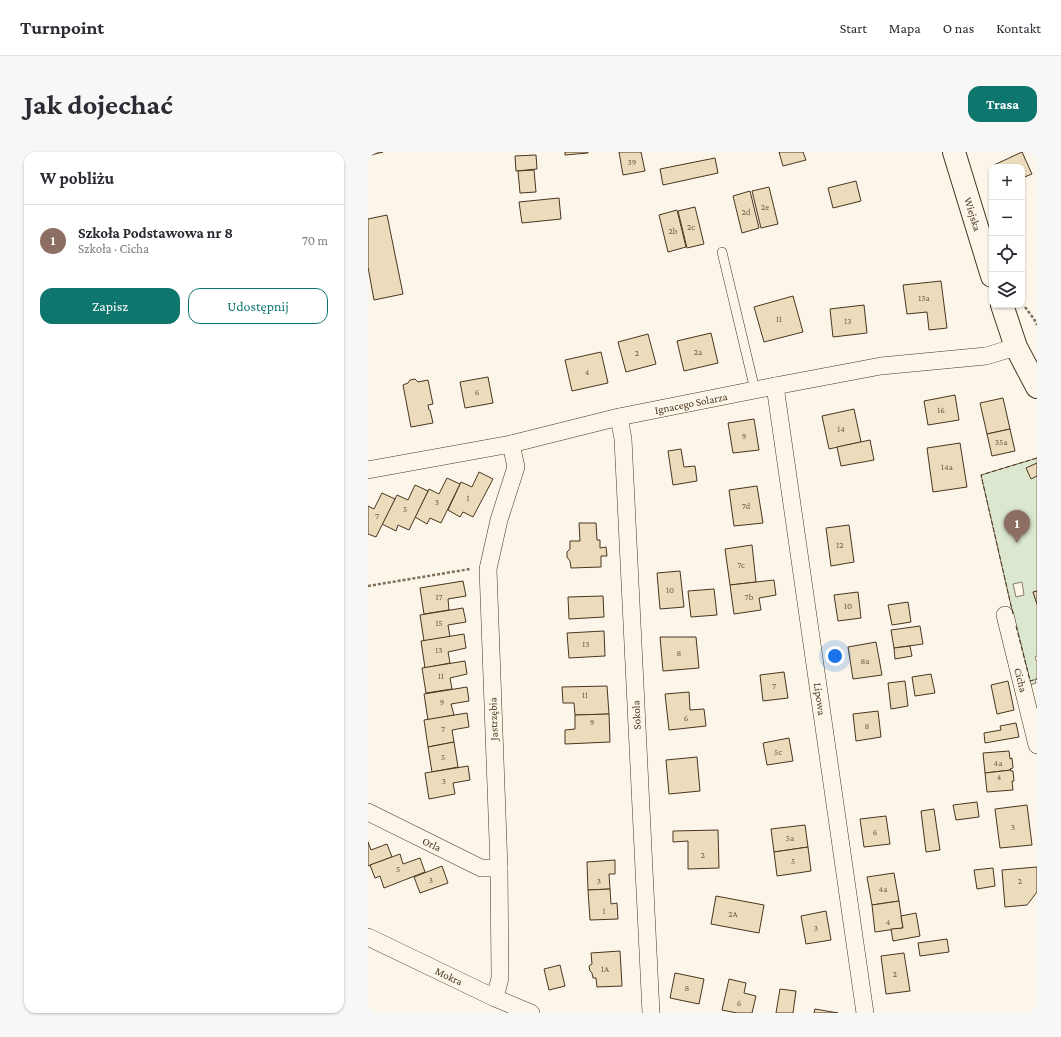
<!DOCTYPE html>
<html lang="pl">
<meta charset="utf-8">
<style>
:root{--surface:#fff;--page:#f7f7f7;--text:#2b2b33;--muted:#7c7c81;--line:#e1e1e2;--accent:#0f766e}
body{margin:0;font-family:"Crimson Pro",serif;background:var(--page);color:var(--text)}
.controls{position:absolute;right:12px;top:12px;display:grid;overflow:hidden;border-radius:8px;box-shadow:0 1px 3px #0004}
.controls button{width:36px;height:36px;display:grid;place-items:center;padding:0;border:0;border-bottom:1px solid var(--line);background:var(--surface);color:var(--text);font:20px sans-serif}
.you{position:absolute;left:467px;top:504px;width:14px;height:14px;margin:-10px;border:3px solid #fff;border-radius:50%;background:#1a73e8;box-shadow:0 0 0 6px #1a73e833}
.badge{display:grid;place-items:center;width:26px;height:26px;border-radius:50%;background:var(--accent);color:#fff;font-size:13px;font-weight:700}
.pin{position:absolute;translate:-50% -33px;filter:drop-shadow(0 1px 2px #0008)}
.pin::after{content:'';position:absolute;top:21px;width:14px;height:12px;background:inherit;clip-path:polygon(0 0,100% 0,50% 100%)}
.list{margin:0;padding:0;list-style:none}
h2{display:flex;justify-content:space-between;align-items:center;height:52px;margin:0;padding:0 16px;font-size:17px}
h2 small{font-size:13px;font-weight:400;color:var(--muted)}
.list li{display:grid;grid-template-columns:26px 1fr auto;gap:12px;align-items:center;box-sizing:border-box;height:72px;padding:0 16px;border-top:1px solid var(--line)}
.list b{display:block;font-size:15px;white-space:nowrap}
.list p{margin:0;font-size:13px;white-space:nowrap;color:var(--muted)}
.list em{font-size:13px;font-style:normal;color:var(--muted)}
.actions{display:flex;gap:8px;padding:12px 16px}
.actions a{flex:1;padding:9px 0;border:1px solid var(--accent);border-radius:12px;text-align:center;font-size:14px;color:var(--accent)}
.actions .main{background:var(--accent);color:#fff}
.icon{flex:none;width:22px;height:22px;fill:none;stroke:currentColor;stroke-width:2;stroke-linecap:round;stroke-linejoin:round}
.map{position:relative;flex:none;width:669px;height:861px;overflow:hidden;border-radius:12px}
header{display:flex;align-items:center;gap:24px;box-sizing:border-box;height:56px;padding:0 20px;background:var(--surface);border-bottom:1px solid var(--line)}
header strong{font-size:19px}
nav{display:flex;gap:22px;margin-inline-start:auto;font-size:14px}
.intro{display:flex;align-items:center;justify-content:space-between;box-sizing:border-box;height:96px;padding:0 24px}
h1{margin:0;font-size:28px}
.button{padding:10px 18px;border-radius:12px;background:var(--accent);color:#fff;font-size:14px;font-weight:700}
main{display:flex;gap:24px;padding:0 24px}
aside{flex:1;background:var(--surface);border-radius:12px;box-shadow:0 1px 3px #0004}
.map>svg:first-child{display:block}
.green{fill:#dce7d0;stroke:#887966;fill-rule:evenodd}
.building{fill:#ecdcbc;stroke:#4a3520}
.lines{fill:none;stroke-linecap:round;stroke-linejoin:round}
.service-casing{stroke:#4a3520;stroke-width:10}
.minor-casing{stroke:#4a3520;stroke-width:18}
.tertiary-casing{stroke:#4a3520;stroke-width:24}
.path{stroke:#7f6f5c;stroke-width:2.5;stroke-dasharray:3 2;stroke-linecap:butt}
.service{stroke:#fbf6e9;stroke-width:9}
.minor{stroke:#fbf6e9;stroke-width:17}
.tertiary{stroke:#fbf6e9;stroke-width:22}
.fence{stroke:#4a3520;stroke-width:1;stroke-dasharray:5 2;stroke-linecap:butt}
.labels{text-anchor:middle;dominant-baseline:central;stroke-width:3;stroke-linejoin:round;paint-order:stroke}
.number-label{font-size:9px;fill:#725f47}
.street-label{font-size:11px;fill:#4a3520;stroke:#fbf6e9}
</style>
<header>
<strong>Turnpoint</strong>
<nav><a>Start</a><a>Mapa</a><a>O nas</a><a>Kontakt</a></nav>
</header>
<div class="intro"><h1>Jak dojechać</h1><a class="button">Trasa</a></div>
<main>
<aside>
<h2>W pobliżu<small></small></h2>
<ul class="list">
<li><span class="badge" style="background:#8d6e63">1</span><div><b>Szkoła Podstawowa nr 8</b><p>Szkoła · Cicha</p></div><em>70 m</em></li>
</ul>
<div class="actions"><a class="main">Zapisz</a><a>Udostępnij</a></div>
</aside>
<div class="map">
<svg width="669" height="861" viewBox="0 0 669 861">
<rect width="100%" height="100%" fill="#fbf6e9"/>
<!-- green -->
<path class="green" d="M669 306V439L665 440 669 452V504L667 505 669 510V527H667L668 531 662 533V529L644 458 613 323ZM654 430 656 443 648 445 645 432Z"/>
<!-- building -->
<g class="building">
<path d="M2 0H15L3 3Z"/>
<path d="M197 0H220V1L197 3Z"/>
<path d="M251 0H273L277 19 255 23Z"/>
<path d="M411 0H435L438 8 415 14Z"/>
<path d="M654 0 664 22 654 26V15H627L626 13Z"/>
<path d="M168 3 169 17 148 19 147 4Z"/>
<path d="M347 6 350 21 295 33 292 17Z"/>
<path d="M166 18 168 40 152 41 150 19Z"/>
<path d="M488 29 493 49 465 56 460 36Z"/>
<path d="M401 35 410 72 393 76 384 39Z"/>
<path d="M382 39 391 76 374 81 365 44Z"/>
<path d="M191 46 193 67 154 71 151 50Z"/>
<path d="M327 55 336 92 319 96 310 59Z"/>
<path d="M309 58 318 95 300 100 291 63Z"/>
<path d="M19 63 35 142 6 148 0 115V67Z"/>
<path d="M573 129 579 176 561 178 559 160 539 162 535 133Z"/>
<path d="M425 144 435 180 396 190 386 155Z"/>
<path d="M496 153 499 181 465 185 462 157Z"/>
<path d="M343 181 350 211 316 219 309 189Z"/>
<path d="M280 182 288 212 258 220 250 190Z"/>
<path d="M233 200 240 231 204 239 197 208Z"/>
<path d="M120 225 125 251 97 256 92 230Z"/>
<path d="M47 227 50 230 60 228 65 252 60 253 61 258H62L65 271 43 275 35 233 40 231 42 228Z"/>
<path d="M587 243 591 268 560 273 556 249Z"/>
<path d="M635 246 642 277 619 282 612 251Z"/>
<path d="M486 257 493 290 461 297 454 264Z"/>
<path d="M386 267 391 298 365 301 360 271Z"/>
<path d="M642 277 647 299 624 304 619 282Z"/>
<path d="M502 288 506 308 473 314 469 295Z"/>
<path d="M592 291 599 335 565 340 559 296Z"/>
<path d="M313 297 316 315 327 314 329 329 305 333 300 299Z"/>
<path d="M669 311V324L663 327 658 316Z"/>
<path d="M111 320 125 327 105 365 95 360 92 365 80 358 93 330 104 335Z"/>
<path d="M79 326 92 332 73 371 62 366 59 372 47 365 61 337 71 342Z"/>
<path d="M47 333 60 339 41 378 30 373 28 379 14 372 29 343 40 348Z"/>
<path d="M389 334 395 371 366 374 361 338Z"/>
<path d="M14 341 27 347 8 385 0 382V354L6 357Z"/>
<path d="M211 371H228L229 388H232V396L238 395 239 404H233V415L203 416 202 409 199 405V400L202 397V389H212Z"/>
<path d="M481 373 486 410 463 414 458 376Z"/>
<path d="M384 393 388 430 362 433 357 397Z"/>
<path d="M312 419 316 455 292 457 289 421Z"/>
<path d="M406 428 408 443 391 446 393 458 366 462 362 433Z"/>
<path d="M95 429 98 444 80 447 81 458 56 462 52 436Z"/>
<path d="M346 437 349 463 323 465 320 439Z"/>
<path d="M669 439V452L665 440Z"/>
<path d="M490 440 493 466 470 469 466 443Z"/>
<path d="M235 444 236 465 201 467 200 445Z"/>
<path d="M540 450 543 470 524 473 520 453Z"/>
<path d="M95 456 98 470 80 473 82 485 56 489 52 463Z"/>
<path d="M552 474 555 492 526 496 523 478Z"/>
<path d="M236 479 237 504 201 506 199 481Z"/>
<path d="M96 482 98 496 80 500 82 511 57 516 53 489Z"/>
<path d="M292 485H328L331 516 295 519Z"/>
<path d="M508 490 514 523 485 527 480 495Z"/>
<path d="M542 494 544 504 527 507 526 496Z"/>
<path d="M97 509 99 522 82 526 84 537 58 541 54 516Z"/>
<path d="M416 520 420 546 395 549 392 523Z"/>
<path d="M563 522 567 541 547 544 544 525Z"/>
<path d="M537 529 540 554 523 557 520 531Z"/>
<path d="M640 529 646 558 629 562 623 533Z"/>
<path d="M239 534 241 562 207 563 206 551H195L194 535Z"/>
<path d="M99 535 101 549 83 552 86 563 60 568 56 542Z"/>
<path d="M321 540 322 558 336 557 338 574 301 578 297 542Z"/>
<path d="M510 559 513 585 488 589 485 562Z"/>
<path d="M99 561 101 575 84 578 86 590 60 595 56 568Z"/>
<path d="M241 562 242 590 197 592V578L207 577V563Z"/>
<path d="M648 571 651 585 617 591 616 581 633 578 632 574Z"/>
<path d="M421 586 425 609 399 613 395 591Z"/>
<path d="M86 590 90 615 64 620 60 595Z"/>
<path d="M641 599 642 607 644 606 645 616 642 617 643 618 617 621 615 601Z"/>
<path d="M329 605 332 639 301 642 298 608Z"/>
<path d="M100 614 102 628 85 631 87 642 61 647 57 621Z"/>
<path d="M643 618V619H645L646 629H644L645 638 619 640 617 621Z"/>
<path d="M609 650 611 665 588 668 585 653Z"/>
<path d="M659 653 664 693 632 696 627 657Z"/>
<path d="M566 657 572 698 558 700 553 659Z"/>
<path d="M518 664 522 692 496 695 492 667Z"/>
<path d="M437 673 440 695 406 700 403 677Z"/>
<path d="M350 678 351 716 320 717V689L305 690V679Z"/>
<path d="M0 690 3 698 19 692 24 705 0 714Z"/>
<path d="M440 695 443 719 409 724 406 700Z"/>
<path d="M32 702 35 712 52 706 57 720 16 736 12 724 7 726 2 713Z"/>
<path d="M247 708V722H241L242 737 220 738 219 710Z"/>
<path d="M74 714 80 731 52 741 46 725Z"/>
<path d="M669 715V740L659 753 637 755 634 718Z"/>
<path d="M625 716 627 734 609 737 606 718Z"/>
<path d="M526 721 531 749 504 753 499 725Z"/>
<path d="M242 737 243 752 249 751 250 767 222 768 220 738Z"/>
<path d="M348 744 396 753 391 781 343 772Z"/>
<path d="M531 749 535 776 507 780 504 753Z"/>
<path d="M458 759 463 788 438 792 433 764Z"/>
<path d="M548 761 552 784 525 789 523 777 535 776 533 764Z"/>
<path d="M579 787 581 800 552 804 550 791Z"/>
<path d="M252 799 254 834 229 835 228 826H225L224 821 222 819 221 814 224 812 223 801Z"/>
<path d="M536 801 542 839 518 842 513 804Z"/>
<path d="M192 813 197 834 181 838 176 817Z"/>
<path d="M307 821 336 827 331 852 302 846Z"/>
<path d="M361 827 378 831 376 841 388 844 384 861H369L354 858Z"/>
<path d="M412 837 428 839 425 861H408Z"/>
<path d="M447 857 470 861H446Z"/>
</g>
<g class="lines">
<defs>
<path id="service" d="M354 100 387 238"/>
<g id="minor">
<path d="M407 234 497 861"/>
<path d="M251 265 255 287 283 861"/>
<path d="M0 318 143 292 251 265 407 234 513 214 618 204 648 195"/>
<path d="M637 463 669 593"/>
<path d="M0 660 113 716H131"/>
<path d="M0 785 127 846 163 861"/>
<path d="M127 846 132 826 131 716 120 417 131 368 148 315 143 292"/>
</g>
<g id="tertiary">
<path d="M586 0 624 124"/>
<path d="M634 153 648 195 669 235"/>
</g>
</defs>
<!-- service casing -->
<use href="#service" class="service-casing"/>
<!-- minor casing -->
<use href="#minor" class="minor-casing"/>
<!-- tertiary casing -->
<use href="#tertiary" class="tertiary-casing"/>
<!-- path -->
<g class="path">
<path d="M657 155 666 167 669 173"/>
<path d="M0 434 102 417"/>
</g>
<!-- service -->
<use href="#service" class="service"/>
<!-- minor -->
<use href="#minor" class="minor"/>
<!-- tertiary -->
<use href="#tertiary" class="tertiary"/>
<!-- fence -->
<g class="fence">
<path d="M645 462 613 323 669 306"/>
<path d="M648 474 662 529 669 527"/>
</g>
</g>
<g class="labels">
<!-- number labels -->
<g class="number-label">
<text x="264" y="10">39</text>
<text x="397" y="55">2e</text>
<text x="378" y="60">2d</text>
<text x="323" y="75">2c</text>
<text x="305" y="79">2b</text>
<text x="556" y="146">13a</text>
<text x="411" y="167">11</text>
<text x="480" y="169">13</text>
<text x="330" y="200">2a</text>
<text x="269" y="201">2</text>
<text x="219" y="220">4</text>
<text x="109" y="240">6</text>
<text x="573" y="258">16</text>
<text x="473" y="277">14</text>
<text x="376" y="284">9</text>
<text x="633" y="290">35a</text>
<text x="579" y="315">14a</text>
<text x="100" y="346">1</text>
<text x="69" y="350">3</text>
<text x="378" y="354">7d</text>
<text x="37" y="357">5</text>
<text x="9" y="364">7</text>
<text x="472" y="393">12</text>
<text x="373" y="413">7c</text>
<text x="302" y="438">10</text>
<text x="71" y="445">17</text>
<text x="381" y="445">7b</text>
<text x="480" y="454">10</text>
<text x="71" y="471">15</text>
<text x="218" y="492">13</text>
<text x="71" y="498">13</text>
<text x="311" y="501">8</text>
<text x="497" y="509">8a</text>
<text x="73" y="524">11</text>
<text x="406" y="534">7</text>
<text x="217" y="543">11</text>
<text x="74" y="550">9</text>
<text x="318" y="566">6</text>
<text x="224" y="570">9</text>
<text x="499" y="574">8</text>
<text x="75" y="577">7</text>
<text x="410" y="600">5c</text>
<text x="75" y="605">5</text>
<text x="630" y="611">4a</text>
<text x="631" y="625">4</text>
<text x="76" y="629">3</text>
<text x="645" y="675">3</text>
<text x="507" y="680">6</text>
<text x="422" y="686">5a</text>
<text x="335" y="703">2</text>
<text x="425" y="709">5</text>
<text x="30" y="717">5</text>
<text x="63" y="728">3</text>
<text x="231" y="729">3</text>
<text x="652" y="729">2</text>
<text x="515" y="737">4a</text>
<text x="236" y="759">1</text>
<text x="365" y="762">2A</text>
<text x="520" y="770">4</text>
<text x="448" y="776">3</text>
<text x="237" y="817">1A</text>
<text x="527" y="822">2</text>
<text x="319" y="836">8</text>
<text x="371" y="851">6</text>
</g>
<!-- street labels -->
<g class="street-label">
<text transform="translate(605 62) rotate(73)">Wiejska</text>
<text transform="translate(323 251) rotate(-11)">Ignacego Solarza</text>
<text transform="translate(653 528) rotate(76)">Cicha</text>
<text transform="translate(452 547) rotate(82)">Lipowa</text>
<text transform="translate(268 563) rotate(-93)">Sokola</text>
<text transform="translate(125 567) rotate(-92)">Jastrzębia</text>
<text transform="translate(64 692) rotate(26)">Orla</text>
<text transform="translate(81 824) rotate(25)">Mokra</text>
</g>
</g>
</svg>
<div class="controls">
<button>+</button>
<button>−</button>
<button><svg class="icon" aria-label="locate" viewBox="0 0 24 24"><circle cx="12" cy="12" r="6"/><path d="M12 2v4M12 18v4M2 12h4M18 12h4"/></svg></button>
<button><svg class="icon" aria-label="layers" viewBox="0 0 24 24"><path d="M12 4l9 5-9 5-9-5zM3 14l9 5 9-5"/></svg></button>
</div>
<div class="you"></div>
<div class="pin badge" style="left:649px;top:391px;background:#8d6e63">1</div>
</div>
</main>
